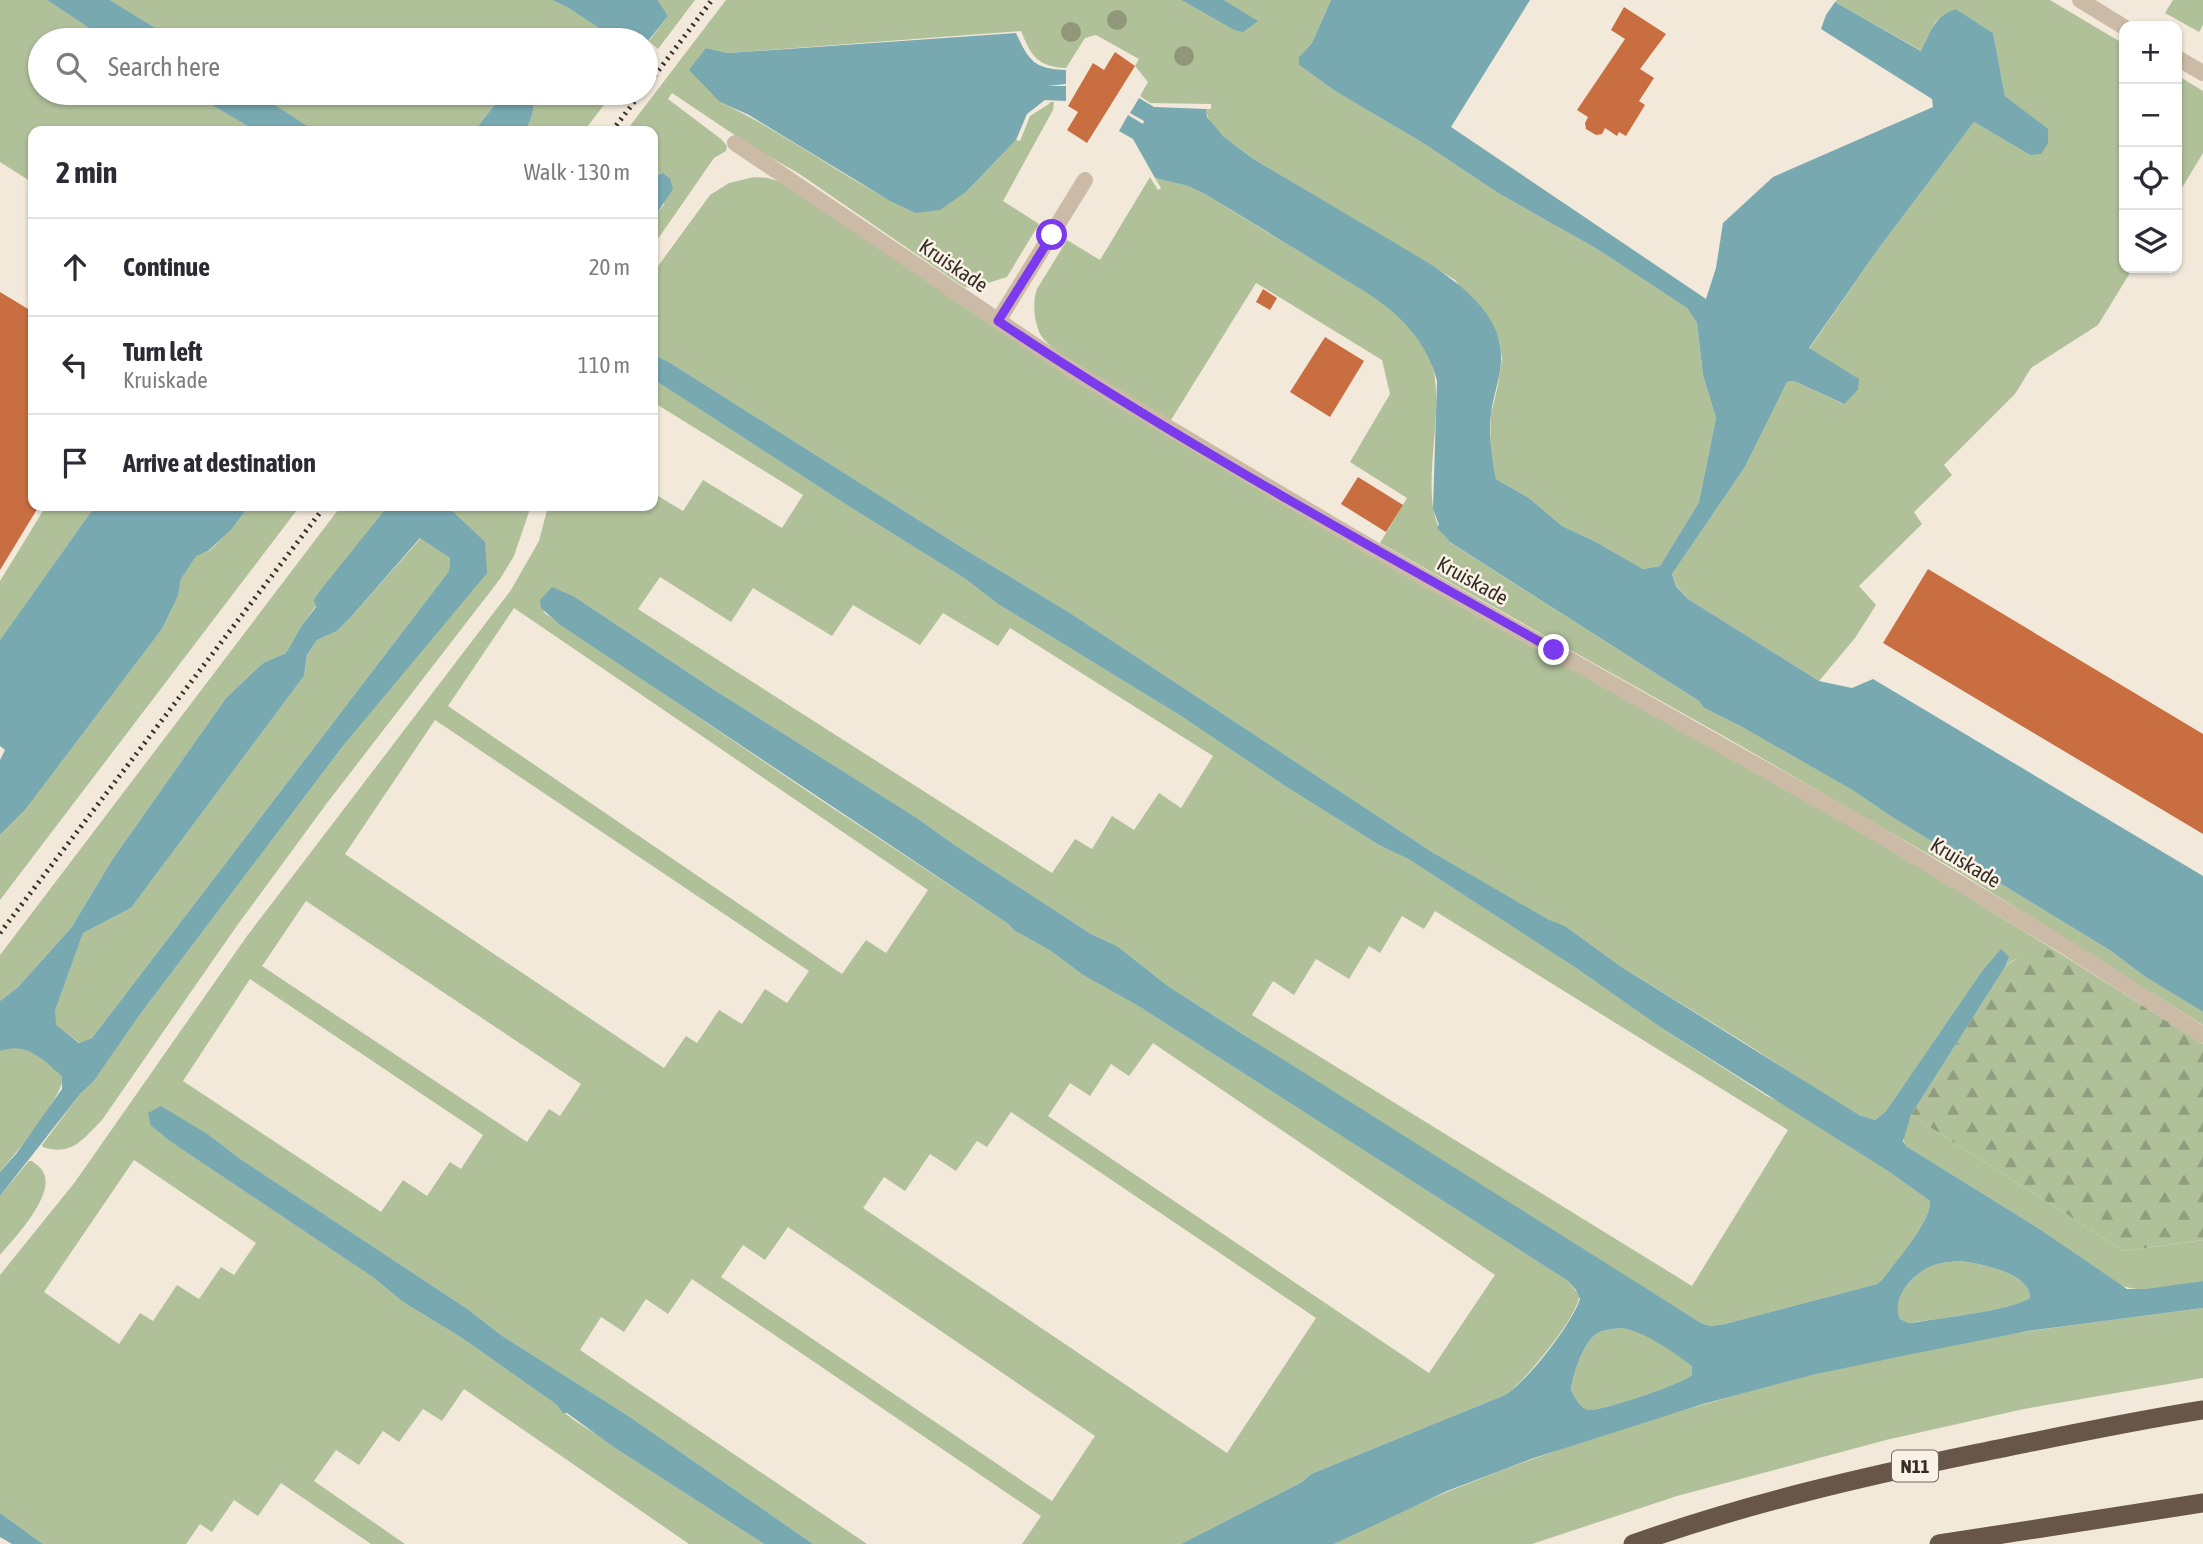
<!DOCTYPE html>
<meta charset="utf-8">
<style>
:root{--surface:#fff;--page:#f2f2f3;--text:#2b2b33;--muted:#7c7c81;--line:#e1e1e2}
body{margin:0;font-family:"Asap Condensed",sans-serif;background:var(--page);color:var(--text)}
.controls{position:absolute;right:21px;top:21px;display:grid;overflow:hidden;border-radius:14px;box-shadow:0 2px 5px #0004}
.controls button{width:63px;height:63px;display:grid;place-items:center;padding:0;border:0;border-bottom:2px solid var(--line);background:var(--surface);color:var(--text);font:35px sans-serif}
.stop{position:absolute;width:21px;height:21px;margin:-16px;border:5px solid #7c3aed;border-radius:50%;background:#fff}
.stop.end{background:#7c3aed;border-color:#fff;box-shadow:0 2px 7px #0008}
.list{margin:0;padding:0;list-style:none}
h2{display:flex;justify-content:space-between;align-items:center;height:91px;margin:0;padding:0 28px;font-size:30px}
h2 small{font-size:23px;font-weight:400;color:var(--muted)}
.list li{display:grid;grid-template-columns:46px 1fr auto;gap:21px;align-items:center;box-sizing:border-box;height:98px;padding:0 28px;border-top:2px solid var(--line)}
.list b{display:block;font-size:26px;white-space:nowrap}
.list p{margin:0;font-size:23px;white-space:nowrap;color:var(--muted)}
.list em{font-size:23px;font-style:normal;color:var(--muted)}
.icon{flex:none;width:38px;height:38px;fill:none;stroke:currentColor;stroke-width:2;stroke-linecap:round;stroke-linejoin:round}
.map{position:relative;flex:none;width:2203px;height:1544px;overflow:hidden}
.search{position:absolute;background:var(--surface);box-shadow:0 2px 5px #0004;left:28px;top:28px;width:630px;height:77px;display:flex;align-items:center;gap:18px;box-sizing:border-box;padding:0 24px;border-radius:38px;color:var(--muted);font-size:26px}
.panel{position:absolute;background:var(--surface);box-shadow:0 2px 5px #0004;left:28px;top:126px;width:630px;height:385px;border-radius:14px}
.map>svg:first-child{display:block}
.green{fill:#b0c19a;fill-rule:evenodd}
.forest{fill:url(#forest-firs)}
.water{fill:#78a8b0;fill-rule:evenodd}
.building{fill:#c86e41}
.lines{fill:none;stroke-linecap:round;stroke-linejoin:round}
.service{stroke:#cabaa6;stroke-width:16}
.trunk{stroke:#68564a;stroke-width:19}
.rail{stroke:#362d27;stroke-width:5;stroke-dasharray:2 5;stroke-linecap:butt}
.tree{fill:#919879}
.route{stroke:#7c3aed;stroke-width:9}
.labels{text-anchor:middle;dominant-baseline:central;stroke-width:5;stroke-linejoin:round;paint-order:stroke}
.shield{fill:#faf2e6;stroke:#716860;stroke-width:2}
.shield-label{font-size:19px;font-weight:bold;fill:#362d27}
.street-label{font-size:21px;fill:#362d27;stroke:#faf2e6}
</style>
<div class="map">
<svg width="2203" height="1544" viewBox="0 0 2203 1544">
<defs>
<pattern id="forest-firs" width="22" height="20" patternUnits="userSpaceOnUse" patternTransform="scale(1.75)"><rect width="22" height="20" fill="#b0c19a"/><path d="M5 1l3.5 6h-7zM16 11l3.5 6h-7z" fill="#909d7e"/></pattern>
</defs>
<rect width="100%" height="100%" fill="#f2e9da"/>
<!-- green -->
<g class="green">
<path d="M0 0H47L107 40H40V93H191L256 131H33V183L0 162Z"/>
<path d="M110 0H552L567 7 614 38 639 40H175Z"/>
<path d="M658 0H695L658 49 649 41 646 47V41H649L668 16Z"/>
<path d="M726 0H1181L1234 30 1257 21 1224 0H1331L1312 43 1299 57V65L1335 91 1423 143 1498 193 1597 249 1687 308 1697 323 1703 375 1716 418 1699 502 1660 566 1643 569 1594 541 1562 526 1529 498 1496 479 1490 447 1491 414 1498 385 1502 358 1499 339 1455 280 1252 158C1236 144 1208 131 1206 109H1211V104L1150 103 1140 96 1148 82 1135 66 1139 59 1096 35 1085 38 1066 68C1038 67 1031 56 1021 31L728 53 706 48 720 102C788 134 847 181 915 213L967 191 1016 140 1020 141 1030 116 1049 104 1050 102H1054L1053 110 1003 201 1039 224 1007 277 972 288 964 287 798 173 754 148 672 93 668 99 721 139 727 146 726 151 714 158 653 246V219L664 204 663 173 653 177V131H626Z"/>
<path d="M1837 0H2050L2124 44V268H2133L2098 325 2031 368 2015 394 1944 465 1952 475 1914 512 1922 524 1859 586 1876 605 1855 638 1819 681 1688 599 1676 585 1672 574 1745 467 1787 382 1794 381 1843 404 1858 390V379L1809 349 1879 248 1974 122 2030 155 2047 129 2005 96 1993 33 1956 9 1935 22 1922 51 1835 2Z"/>
<path d="M2173 0H2203V25L2199 32 2165 13Z"/>
<path d="M2177 75 2203 91V153L2177 196Z"/>
<path d="M257 93H504L474 131H315Z"/>
<path d="M532 93H613L584 131H524C532 121 536 105 532 93Z"/>
<path d="M754 177 768 178 789 185 1105 399 1372 557 1856 829 2061 954C2043 948 2020 952 2005 967L2008 960 2001 950 1982 971 1886 1111 1875 1120 1859 1115 1841 1105 1745 1043 1620 966 1565 926 1549 921 1432 852 1070 613 966 550 672 364 653 354V273L710 195 729 183Z"/>
<path d="M1150 177 1158 190 1161 188 1155 178 1188 186 1205 194C1240 216 1275 237 1310 258 1353 284 1404 309 1428 355 1453 402 1409 511 1450 540L1449 542 1699 701 1704 708 1742 727 1854 791 1892 817 2111 951 2144 976 2203 1012V1025L1959 872 1734 742 1380 543 1407 498 1350 462 1390 394 1382 360 1256 283 1171 420C1139 402 1108 384 1077 364 1065 356 1050 348 1042 337 1034 325 1032 302 1037 289L1067 240 1100 260Z"/>
<path d="M653 379 850 507 964 578 998 604 1181 716 1285 786 1379 845 1410 860 1576 968 1660 1027 1767 1096 1780 1102 1891 1173 1930 1201C1932 1221 1894 1263 1882 1280L1877 1284 1725 1324 1710 1326 1701 1323 1408 1140 1168 986 1117 946 1091 934 956 846 917 818 716 691 575 597 543 612 816 797 1007 923 1015 931 1051 951 1083 975 1140 1007 1568 1281 1579 1295C1581 1313 1522 1385 1505 1395L1311 1474 1302 1482 1181 1544H1022L1041 1516 692 1279 668 1314 646 1299 624 1332 601 1317 580 1350 867 1544H813L630 1417 501 1335 469 1310 239 1158 209 1135 151 1126 171 1142 374 1278 403 1302 462 1338 557 1405C570 1421 598 1433 615 1448L764 1544H689L464 1389 442 1421 423 1409 399 1442 383 1431 359 1465 336 1450 314 1481 405 1544H371L281 1483 258 1516 234 1500 212 1532 200 1524 186 1544H43L0 1513V1275L75 1182 247 936 511 590 539 541 548 506H653V493L683 511 703 480 782 528 803 495 653 402ZM660 577 731 622 753 588 832 636 853 605 920 645 943 613 998 646 1010 628 1213 756 1181 808 1159 793 1134 830 1112 816 1092 849 1075 839 1052 873 638 609ZM514 608 928 890 886 953 866 940 842 974 448 706ZM435 720 809 971 787 1003 765 989 742 1024 719 1010 697 1043 686 1036 664 1068 345 854ZM306 901 581 1084 560 1116 549 1109 527 1142 262 966ZM1435 911 1788 1130 1692 1286 1252 1015 1273 981 1294 995 1316 959 1349 979 1369 946 1380 953 1402 916 1424 929ZM250 979 483 1135 461 1169 450 1162 427 1196 403 1180 381 1212 183 1081ZM1153 1043 1495 1275 1429 1373 1048 1116 1070 1083 1090 1096 1111 1064 1129 1076ZM1011 1112 1316 1318 1227 1453 863 1208 884 1177 905 1191 930 1154 956 1171 977 1141 987 1147ZM134 1160 256 1243 234 1275 221 1267 199 1299 177 1285 153 1321 140 1313 119 1344 44 1292ZM788 1227 1095 1436 1052 1501 721 1277 743 1245 765 1260Z"/>
<path d="M46 506H95L0 640V581Z"/>
<path d="M249 506H300L0 900V835L25 810 162 629 178 596 181 579 196 555 209 551 231 530Z"/>
<path d="M341 506H388L302 625 286 653 263 663 226 698 112 860 71 928 18 987 0 1001V955Z"/>
<path d="M447 506H531L514 556 500 579 327 803 236 927 102 1120C84 1138 72 1157 43 1147L42 1145 81 1093 94 1081 141 1013 343 746 486 573Z"/>
<path d="M421 538 450 558 449 571 92 1038 80 1043 55 1025V1011L83 933 131 908 304 676 307 655 317 640 337 631 351 617Z"/>
<path d="M9 1047C37 1049 42 1059 63 1076 65 1094 14 1156 0 1172V1051Z"/>
<path d="M1911 1115 2124 1251 2203 1240V1281C2178 1284 2142 1296 2118 1284L2038 1228 1906 1146C1900 1136 1906 1125 1911 1115Z"/>
<path d="M29 1161H32C37 1165 42 1168 44 1174 54 1196 15 1238 0 1255V1196Z"/>
<path d="M1960 1261C1979 1263 2031 1273 2030 1298 2007 1312 1939 1318 1909 1323L1900 1319C1891 1298 1913 1273 1932 1266 1941 1262 1950 1262 1960 1261Z"/>
<path d="M2203 1308V1378L2024 1409 1886 1440 1677 1496 1532 1544H1334C1440 1490 1551 1450 1664 1416 1783 1380 1907 1349 2030 1331 2087 1323 2145 1316 2203 1308Z"/>
<path d="M1623 1328C1650 1334 1671 1351 1693 1366L1692 1375C1682 1384 1602 1411 1589 1410 1580 1408 1575 1398 1571 1390 1573 1376 1583 1343 1596 1334 1604 1329 1613 1329 1623 1328Z"/>
</g>
<!-- forest -->
<path class="forest" d="M2029 949H2046L2061 954 2203 1044V1240L2124 1251 1911 1115 2005 967Z"/>
<!-- water -->
<g class="water">
<path d="M47 0H110L175 40H107Z"/>
<path d="M552 0H658L668 16 648 41 614 38 567 7Z"/>
<path d="M1181 0H1224L1258 21 1243 32 1234 30Z"/>
<path d="M1331 0H1530L1451 127 1706 299 1716 268 1723 223 1773 177 1933 107 1932 99 1821 29 1826 15 1835 2 1921 51C1932 31 1932 18 1956 9L1993 33 2005 96 2048 129V143L2041 154 2030 155 1974 122 1879 248 1809 348 1859 379 1858 390 1844 404 1794 381 1787 382 1745 467 1672 574 1676 586 1688 599 1819 681 1852 688 1873 679 2203 876V1012L2144 976 2111 951 1892 817 1854 791 1742 727 1704 708 1699 701 1448 541 1449 540 1437 528 1439 525 1433 509 1437 381C1427 340 1398 313 1364 291L1205 194 1188 186 1155 178 1133 139 1119 131 1128 115 1143 124 1144 121 1130 113 1139 98 1154 107 1206 109 1207 117 1223 136 1252 158 1427 262C1460 284 1504 315 1501 361 1500 380 1493 396 1491 414 1488 437 1492 457 1496 479L1529 498 1562 526 1594 541 1643 569 1660 566 1699 502 1716 418 1703 375 1697 323 1687 308 1597 249 1498 193 1423 143 1335 91 1299 65V57L1312 43Z"/>
<path d="M1016 33C1029 61 1034 69 1066 70V84L1047 86H1066V101L1045 100 1027 114 1016 140 967 191 940 210 915 213 890 201 749 115 720 102 689 70 706 48 728 53Z"/>
<path d="M191 93H257L315 131H256Z"/>
<path d="M504 93H532C536 104 532 122 524 131H474Z"/>
<path d="M663 173 670 179 673 189 653 219V177Z"/>
<path d="M653 354 672 364 966 550 1070 613 1432 852 1549 920 1565 926 1620 966 1859 1115 1875 1120 1886 1111 1982 971 2001 949 2009 957 2005 967 1911 1115 1903 1141 1906 1146 2038 1228 2127 1289H2146L2203 1281V1308L2028 1331 1917 1353 1816 1374 1703 1404 1534 1458 1447 1491 1334 1544H1181L1302 1482 1311 1474 1505 1395C1527 1382 1572 1324 1580 1299L1576 1290 1568 1281 1140 1007 1083 975 1051 951 1015 931 1007 923 559 624 541 608 540 600 552 587 575 597 716 691 917 818 956 846 1091 934 1117 946 1168 986 1241 1033 1701 1323 1710 1326 1725 1324 1877 1284 1882 1280C1894 1263 1932 1221 1930 1201L1891 1173 1660 1027 1576 968 1410 860 1379 845 1285 786 1181 716 998 604 964 578 850 507 653 379ZM1960 1261C1979 1263 2031 1273 2030 1298 2009 1311 1946 1317 1918 1322L1909 1323 1900 1319C1891 1298 1913 1273 1932 1266 1941 1262 1950 1262 1960 1261ZM1623 1328C1649 1334 1671 1351 1692 1366V1375C1682 1384 1602 1411 1589 1410 1580 1408 1575 1398 1571 1390 1573 1375 1583 1343 1596 1334 1604 1329 1613 1329 1623 1328Z"/>
<path d="M95 506H249L231 530 208 551 196 556 181 579 178 596 162 629 25 810 0 835V760L5 750 0 746V640Z"/>
<path d="M388 506H447L485 542 487 573 343 746 141 1013 94 1081 81 1093 0 1196V1172L16 1154 62 1089V1076C43 1060 27 1041 0 1051V1001L18 987 71 928 112 860 226 698 263 663 286 653 302 625 316 607 314 600 319 592ZM420 538 450 558 449 571 92 1038 79 1043 56 1025 55 1011 83 933 131 908 304 676 307 655 317 640 337 631 351 617Z"/>
<path d="M161 1106 209 1135 239 1158 469 1310 501 1335 630 1417 813 1544H764L615 1448 567 1413H563L557 1405 462 1338 403 1302 374 1278 171 1142 151 1126 148 1113Z"/>
<path d="M0 1513 43 1544H12L0 1537Z"/>
</g>
<!-- building -->
<g class="building">
<path d="M1624 7 1666 34 1640 69 1654 78 1639 101 1645 105 1626 136 1619 132 1617 136 1605 128 1602 134 1596 135 1586 129 1585 123 1588 117 1577 110 1625 39 1611 30Z"/>
<path d="M1115 52 1135 66 1087 143 1067 130 1078 112 1068 106 1093 63 1104 70Z"/>
<path d="M1263 289 1277 298 1270 310 1256 302Z"/>
<path d="M0 292 33 312V506H39L0 570Z"/>
<path d="M1325 337 1364 361 1330 417 1290 392Z"/>
<path d="M1358 477 1403 505 1386 532 1341 504Z"/>
<path d="M1928 569 2203 734V834L1883 643Z"/>
</g>
<g class="lines">
<!-- service -->
<g class="service">
<path d="M2080 0 2124 27"/>
<path d="M2177 58 2203 73"/>
<path d="M735 143 1073 371 1375 550 1861 824 2066 947 2203 1035"/>
<path d="M998 321 1085 180"/>
</g>
<!-- trunk -->
<g class="trunk">
<path d="M1633 1544C1745 1504 1862 1477 1978 1453 2053 1438 2127 1422 2203 1410"/>
<path d="M1939 1544 2203 1503"/>
</g>
<!-- rail -->
<g class="rail">
<path d="M646 87 712 0"/>
<path d="M612 131 641 93"/>
<path d="M0 933 325 506"/>
</g>
</g>
<!-- trees -->
<g class="tree">
<circle cx="1117" cy="20" r="10"/>
<circle cx="1071" cy="32" r="10"/>
<circle cx="1184" cy="56" r="10"/>
</g>
<g class="lines">
<!-- route -->
<path class="route" d="M1052 235 998 321C1177 441 1367 544 1554 650"/>
</g>
<g class="labels">
<!-- shield labels -->
<rect class="shield" x="1892" y="1450.5" width="46" height="31" rx="5"/>
<g class="shield-label">
<text x="1915" y="1466">N11</text>
</g>
<!-- street labels -->
<g class="street-label">
<text transform="translate(954 265) rotate(34)">Kruiskade</text>
<text transform="translate(1473 580) rotate(29)">Kruiskade</text>
<text transform="translate(1966 862) rotate(31)">Kruiskade</text>
</g>
</g>
</svg>
<div class="controls">
<button>+</button>
<button>−</button>
<button><svg class="icon" aria-label="locate" viewBox="0 0 24 24"><circle cx="12" cy="12" r="6"/><path d="M12 2v4M12 18v4M2 12h4M18 12h4"/></svg></button>
<button><svg class="icon" aria-label="layers" viewBox="0 0 24 24"><path d="M12 4l9 5-9 5-9-5zM3 14l9 5 9-5"/></svg></button>
</div>
<div class="stop" style="left:1052px;top:235px"></div>
<div class="stop end" style="left:1554px;top:650px"></div>
<div class="search"><svg class="icon" aria-label="search" viewBox="0 0 24 24"><circle cx="10" cy="10" r="6"/><path d="M15 15l6 6"/></svg>Search here</div>
<section class="panel">
<h2>2 min<small>Walk · 130 m</small></h2>
<ul class="list">
<li><svg class="icon" aria-label="ahead" viewBox="0 0 24 24"><path d="M12 20V5M6 11l6-6 6 6"/></svg><div><b>Continue</b></div><em>20 m</em></li>
<li><svg class="icon" aria-label="left" viewBox="0 0 24 24"><path d="M17 20v-9H6M10 6l-5 5 5 5"/></svg><div><b>Turn left</b><p>Kruiskade</p></div><em>110 m</em></li>
<li><svg class="icon" aria-label="arrive" viewBox="0 0 24 24"><path d="M6 21V4h12l-3 4 3 4H6"/></svg><div><b>Arrive at destination</b></div></li>
</ul>
</section>
</div>
